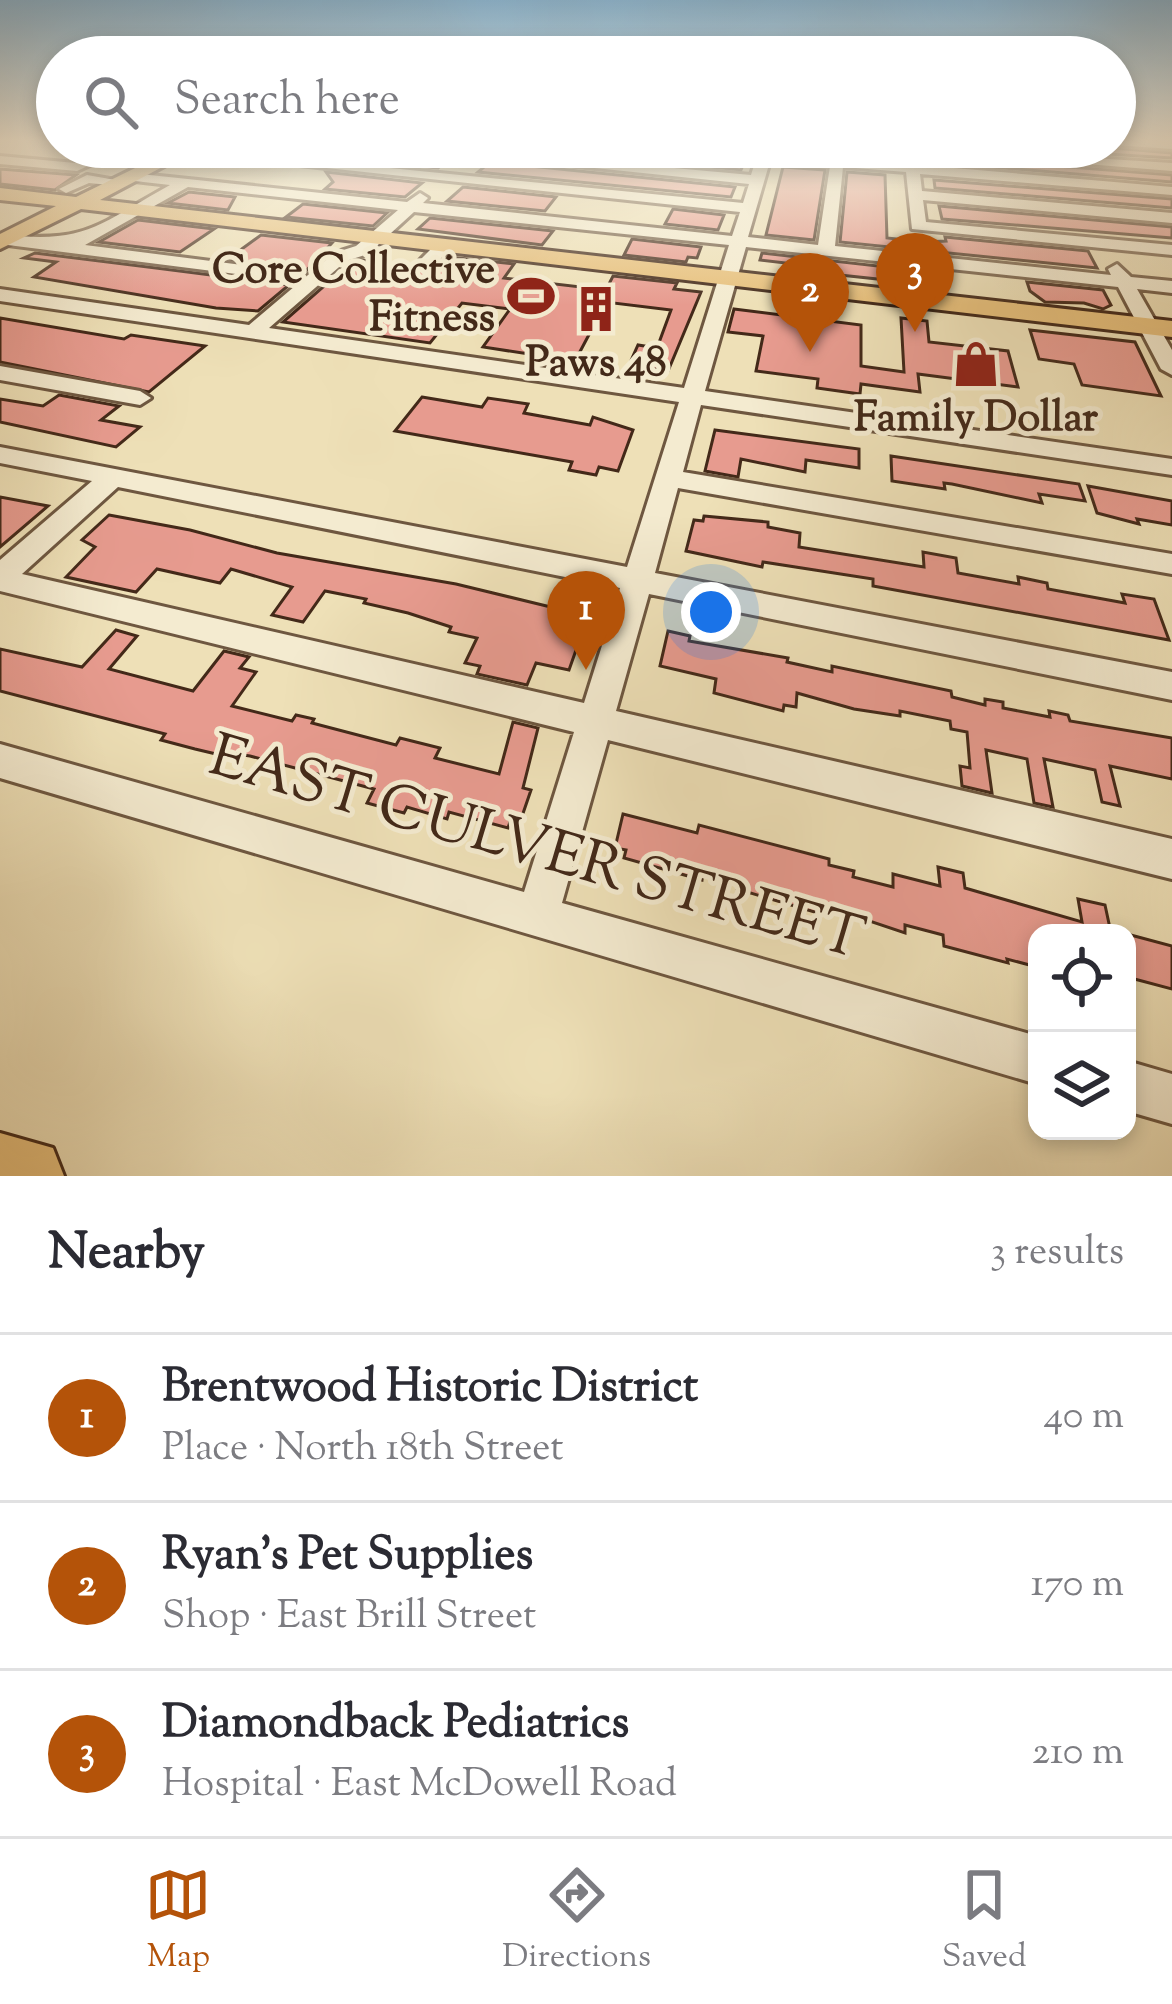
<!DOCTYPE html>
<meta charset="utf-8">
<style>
:root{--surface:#fff;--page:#f7f7f7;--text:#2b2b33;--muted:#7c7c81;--line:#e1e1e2;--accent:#b45309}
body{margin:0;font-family:"Sorts Mill Goudy",serif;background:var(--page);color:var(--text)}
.controls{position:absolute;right:36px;bottom:36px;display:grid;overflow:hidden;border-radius:24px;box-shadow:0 6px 18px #0003}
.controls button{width:108px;height:108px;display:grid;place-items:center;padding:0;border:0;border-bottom:3px solid var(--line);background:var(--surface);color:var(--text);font:60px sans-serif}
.you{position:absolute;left:711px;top:612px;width:42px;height:42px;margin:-30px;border:9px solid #fff;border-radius:50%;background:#1a73e8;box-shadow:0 0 0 18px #1a73e833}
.badge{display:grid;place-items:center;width:78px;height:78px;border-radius:50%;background:var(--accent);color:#fff;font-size:39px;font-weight:700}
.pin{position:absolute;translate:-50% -99px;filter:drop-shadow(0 3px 6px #0008)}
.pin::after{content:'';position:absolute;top:63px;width:42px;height:36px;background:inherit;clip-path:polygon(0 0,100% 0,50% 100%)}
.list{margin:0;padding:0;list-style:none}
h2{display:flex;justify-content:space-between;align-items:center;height:156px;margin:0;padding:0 48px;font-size:51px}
h2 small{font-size:39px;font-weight:400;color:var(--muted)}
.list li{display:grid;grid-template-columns:78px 1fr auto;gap:36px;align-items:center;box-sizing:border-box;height:168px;padding:0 48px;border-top:3px solid var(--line)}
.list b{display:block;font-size:45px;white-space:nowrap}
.list p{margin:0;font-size:39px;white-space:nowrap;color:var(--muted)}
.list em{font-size:39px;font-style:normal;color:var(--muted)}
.icon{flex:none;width:66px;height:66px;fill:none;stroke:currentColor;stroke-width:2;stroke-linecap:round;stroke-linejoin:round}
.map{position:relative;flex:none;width:1172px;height:1176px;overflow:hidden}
.search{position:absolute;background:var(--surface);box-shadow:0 6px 18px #0003;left:36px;right:36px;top:36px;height:132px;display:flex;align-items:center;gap:30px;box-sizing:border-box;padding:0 42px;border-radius:66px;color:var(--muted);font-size:45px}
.sheet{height:660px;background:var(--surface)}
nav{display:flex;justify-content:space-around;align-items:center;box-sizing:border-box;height:168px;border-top:3px solid var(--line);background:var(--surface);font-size:33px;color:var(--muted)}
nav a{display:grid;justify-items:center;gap:6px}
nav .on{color:var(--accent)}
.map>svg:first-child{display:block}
.building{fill:#e79b8f;stroke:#432919;stroke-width:3}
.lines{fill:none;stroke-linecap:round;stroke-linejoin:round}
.minor-casing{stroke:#6e5740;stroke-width:6}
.major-casing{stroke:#432919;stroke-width:6}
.highway-casing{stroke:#432919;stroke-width:6}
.minor{fill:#f4ebd0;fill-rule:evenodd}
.major{fill:#e7c07c;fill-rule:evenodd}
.highway{fill:#e7c07c;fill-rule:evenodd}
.labels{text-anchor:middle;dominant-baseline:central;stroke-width:10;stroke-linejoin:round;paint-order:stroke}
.far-poi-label{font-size:42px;font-weight:bold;fill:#432919;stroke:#f4ebd0}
.near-street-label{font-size:60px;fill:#432919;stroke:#f4ebd0}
</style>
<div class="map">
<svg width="1172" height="1176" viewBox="0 0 1172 1176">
<rect width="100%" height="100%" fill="#eee0b7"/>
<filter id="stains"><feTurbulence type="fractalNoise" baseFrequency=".00167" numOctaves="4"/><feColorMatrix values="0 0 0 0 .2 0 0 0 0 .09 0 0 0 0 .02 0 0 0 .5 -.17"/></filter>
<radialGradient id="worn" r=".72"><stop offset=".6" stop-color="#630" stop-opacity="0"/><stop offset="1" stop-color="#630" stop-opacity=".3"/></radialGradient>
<!-- building -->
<g class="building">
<path d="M335 147H387L391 151 450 158 438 168 320 157Z"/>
<path d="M556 147 733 163 743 165 741 170 504 148Z"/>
<path d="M990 147H1101L1172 153V158Z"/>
<path d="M930 156 1172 175V182L931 162Z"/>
<path d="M490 162 735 187 731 197 478 172Z"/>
<path d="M783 167 825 170 814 240 766 235Z"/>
<path d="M0 169 76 175 55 190 0 184Z"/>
<path d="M326 172 422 183 405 197 325 189 333 182Z"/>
<path d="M847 172 885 175 887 238 925 242 946 241 945 237 1088 251 1097 268 840 242Z"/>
<path d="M934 180 1172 199V208L935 188Z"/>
<path d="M463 187 556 197 545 211 447 201Z"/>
<path d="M189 192 235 197 228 210 168 203Z"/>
<path d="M303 204 387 213 373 226 286 217Z"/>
<path d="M939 206 1172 227V238L942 219Z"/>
<path d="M673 209 724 215 718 230 665 224Z"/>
<path d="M430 218 553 231 542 245 418 229Z"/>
<path d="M138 220 214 229 180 252 99 242Z"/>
<path d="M261 235 332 243 304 273 299 268 228 259Z"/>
<path d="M632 239 701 247 697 258 688 257 686 262 624 255Z"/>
<path d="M35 253 156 268 289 285 258 311 216 308 34 277 56 262 24 258Z"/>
<path d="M762 253 887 267V280L802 271 803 265 760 260Z"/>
<path d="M449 257 514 264 504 278 606 290 613 276 677 283 674 289 701 292 668 371 629 365 638 345 657 348 671 310 614 303 598 330 592 329 575 361 483 347 510 309 462 303 430 343 283 322 348 265 363 260 432 272Z"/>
<path d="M1027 282 1103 290 1111 305 1103 309 1084 303 1045 302 1030 291Z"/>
<path d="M734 309 861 325V366L904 372 901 318 927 321 929 342 1008 351 1018 387 918 374 920 392 861 384 860 394 817 388 818 379 756 371 763 336 728 332Z"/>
<path d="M0 318 124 339 131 335 205 346 149 392 0 362Z"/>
<path d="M1030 330 1135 342 1161 396 1082 385 1074 364 1039 359Z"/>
<path d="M59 395 119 406 101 420 140 427 116 447 0 422V399L43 406Z"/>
<path d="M422 397 482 407 488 398 528 404 524 413 590 425 593 417 633 430 618 471 599 467 596 475 569 470 572 462 395 431Z"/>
<path d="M715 430 859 449V468L806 460 805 472 741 459 738 477 705 471Z"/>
<path d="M891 456 1079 484 1085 501 1039 494 1042 503 952 484 944 483 945 489 892 481Z"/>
<path d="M1088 486 1172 501V525L1137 519 1139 524 1097 513Z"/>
<path d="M0 497 48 506 0 547Z"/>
<path d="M109 515 190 530 277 553 456 584 588 616 569 670 536 663 527 685 477 674 480 666 465 663 477 638 449 632 451 627 408 613 364 603 366 599 325 591 303 622 272 615 292 587 231 569 220 583 157 569 136 592 66 577 95 547 82 540Z"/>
<path d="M704 516 768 522V527L800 533 799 547 924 567 923 552 956 558 958 573 1019 584 1018 577 1047 583 1048 589 1125 603 1122 594 1154 599 1169 640 873 586V579L763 562 762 567 686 551 694 520 703 521Z"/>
<path d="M116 630 137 636 109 669 193 691 224 651 249 657 240 668 256 672 232 706 292 721 296 715 314 719 312 723 396 745 400 738 440 748 435 758 499 774 513 722 538 728 523 788 531 790 519 825 510 822 508 828 449 812 447 819 407 807 404 813 367 803 374 789 250 756 236 754 233 758 195 749 161 740 165 734 0 691V649L82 667Z"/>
<path d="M668 631 690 636 689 641 788 658 787 662 832 672V666L951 691 952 697 985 705V699L1003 702V708L1050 717 1049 711 1068 715 1070 721 1172 738V779L1110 766 1120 806 1102 802 1095 770 1044 759 1053 807 1034 803 1027 759 986 750 992 793 962 786 960 766 970 768 967 732 951 729 950 721 900 711V716L854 709 797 693 796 707 784 705 783 711 714 693 716 679 660 666Z"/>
<path d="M623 814 697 833 699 825 829 859V865L854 871 853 877 893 887V874L940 886 938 867 963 873 965 888 1082 922 1078 899 1105 905 1111 933H1037V967L1007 959 1008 963 944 946 943 935 905 925V933L828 907V916L737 889 738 881 703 872 702 880 624 858 626 850 615 848Z"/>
<path d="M1127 934 1172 946V989L1127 977Z"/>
</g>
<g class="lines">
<defs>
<g id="minor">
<path d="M1115 140 1172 141V149L1115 145Z"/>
<path d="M110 147H128L77 171 0 164V156L75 163Z"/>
<path d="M130 147H177L743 203 749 184 391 147H441L751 175 756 159 651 147 759 152 760 147H774L772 153 831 158 832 147H846L844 159 905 164 903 147H917L919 165 1172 187V195L920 174 922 191 1172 213V223L923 200 926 222 1172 245V255L912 229 906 172 843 167 835 246 1111 275 1108 269 1117 264 1131 277 1172 281V293L1137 289 1172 350V375L1161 369 1118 287 746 247 705 391 1172 459V475L701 405 683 472 1172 554V574L678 488 655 573 1172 672V700L649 594 616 711 1172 839V879L608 740 562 903 1037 1036V1084L0 778V744L524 892 574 732 0 591V560L92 481 0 463V447L627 567 679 402 0 301V289L249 325 334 253 356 246 398 210 188 187 85 245 298 272 301 276 292 281 0 244V234C84 245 98 225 170 185L126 180 131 173 407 202 420 193 428 198 423 203 732 236 740 212ZM770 161 830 166 818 245 748 237ZM414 212 729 245 684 388 269 328 346 261 368 254ZM118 487 620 588 584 703 22 574Z"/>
<path d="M918 147 1172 163V171L925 151Z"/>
<path d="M87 175 127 182 120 186 89 183 66 193 59 189Z"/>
<path d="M438 242 452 246 432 268H420V260Z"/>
<path d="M0 366 140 391 151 398 140 405 0 380Z"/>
<path d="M1127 1061 1172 1074V1124L1127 1111Z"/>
</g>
<path id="major" d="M178 147H200L100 200 1172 321V337L81 209 0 249V234L56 206 0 200V188L76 197Z"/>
<path id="highway" d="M0 1133 53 1148 64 1176H0Z"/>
</defs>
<!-- minor casing -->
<use href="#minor" class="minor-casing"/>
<!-- major casing -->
<use href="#major" class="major-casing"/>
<!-- highway casing -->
<use href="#highway" class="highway-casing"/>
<!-- minor -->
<use href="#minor" class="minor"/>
<!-- major -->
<use href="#major" class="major"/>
<!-- highway -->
<use href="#highway" class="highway"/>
</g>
<!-- sky -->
<linearGradient id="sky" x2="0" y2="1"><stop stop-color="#8ab7d5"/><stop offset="0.46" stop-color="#f7f1df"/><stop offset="1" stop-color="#f7f1df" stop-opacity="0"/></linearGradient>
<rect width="1172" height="305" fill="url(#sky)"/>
<!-- icons -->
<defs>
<symbol id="stadium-bare" viewBox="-9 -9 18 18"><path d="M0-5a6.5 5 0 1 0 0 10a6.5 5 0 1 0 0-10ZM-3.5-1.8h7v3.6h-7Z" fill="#8f2418" stroke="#f4ebd0" stroke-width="2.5" paint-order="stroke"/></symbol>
<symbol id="building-bare" viewBox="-9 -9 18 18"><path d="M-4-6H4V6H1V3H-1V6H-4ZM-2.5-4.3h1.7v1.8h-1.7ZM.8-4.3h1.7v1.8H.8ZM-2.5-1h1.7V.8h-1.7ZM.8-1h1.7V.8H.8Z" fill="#8f2418" stroke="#f4ebd0" stroke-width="2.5" paint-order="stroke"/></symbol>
<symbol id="shop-bare" viewBox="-9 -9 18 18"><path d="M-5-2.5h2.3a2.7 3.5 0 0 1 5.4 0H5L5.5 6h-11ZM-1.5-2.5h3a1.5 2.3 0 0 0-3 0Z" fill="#8f2418" stroke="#f4ebd0" stroke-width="2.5" paint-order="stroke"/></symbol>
</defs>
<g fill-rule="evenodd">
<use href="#stadium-bare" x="498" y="263" width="66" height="66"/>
<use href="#building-bare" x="563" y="276" width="66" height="66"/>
<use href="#shop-bare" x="943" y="331" width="66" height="66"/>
</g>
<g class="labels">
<!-- far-poi labels -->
<g class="far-poi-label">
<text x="495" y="272" text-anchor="end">Core Collective<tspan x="495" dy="48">Fitness</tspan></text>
<text x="596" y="365">Paws 48</text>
<text x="976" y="420">Family Dollar</text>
</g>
<!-- near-street labels -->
<g class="near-street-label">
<text transform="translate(536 851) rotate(16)">EAST CULVER STREET</text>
</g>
</g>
<rect width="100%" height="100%" filter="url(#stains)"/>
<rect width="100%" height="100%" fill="url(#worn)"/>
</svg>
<div class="controls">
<button><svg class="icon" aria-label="locate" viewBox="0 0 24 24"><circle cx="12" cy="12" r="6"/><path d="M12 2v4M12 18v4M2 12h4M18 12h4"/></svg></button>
<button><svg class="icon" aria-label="layers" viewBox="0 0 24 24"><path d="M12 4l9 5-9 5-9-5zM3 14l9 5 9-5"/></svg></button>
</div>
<div class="you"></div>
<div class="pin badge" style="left:586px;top:670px">1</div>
<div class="pin badge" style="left:810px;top:352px">2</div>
<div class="pin badge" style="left:915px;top:332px">3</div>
<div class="search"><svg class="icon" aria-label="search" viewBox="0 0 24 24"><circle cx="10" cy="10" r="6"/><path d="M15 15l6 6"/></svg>Search here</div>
</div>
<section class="sheet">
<h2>Nearby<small>3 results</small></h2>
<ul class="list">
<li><span class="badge">1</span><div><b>Brentwood Historic District</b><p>Place · North 18th Street</p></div><em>40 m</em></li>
<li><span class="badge">2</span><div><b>Ryan's Pet Supplies</b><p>Shop · East Brill Street</p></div><em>170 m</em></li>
<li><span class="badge">3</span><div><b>Diamondback Pediatrics</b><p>Hospital · East McDowell Road</p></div><em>210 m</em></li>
</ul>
</section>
<nav>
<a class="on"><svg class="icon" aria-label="map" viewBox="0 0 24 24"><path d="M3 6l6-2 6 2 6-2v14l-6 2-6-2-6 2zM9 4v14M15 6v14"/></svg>Map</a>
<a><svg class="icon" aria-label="directions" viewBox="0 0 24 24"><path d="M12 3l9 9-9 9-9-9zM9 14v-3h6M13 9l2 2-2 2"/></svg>Directions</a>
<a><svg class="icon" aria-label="saved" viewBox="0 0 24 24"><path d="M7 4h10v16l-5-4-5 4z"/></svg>Saved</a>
</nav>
